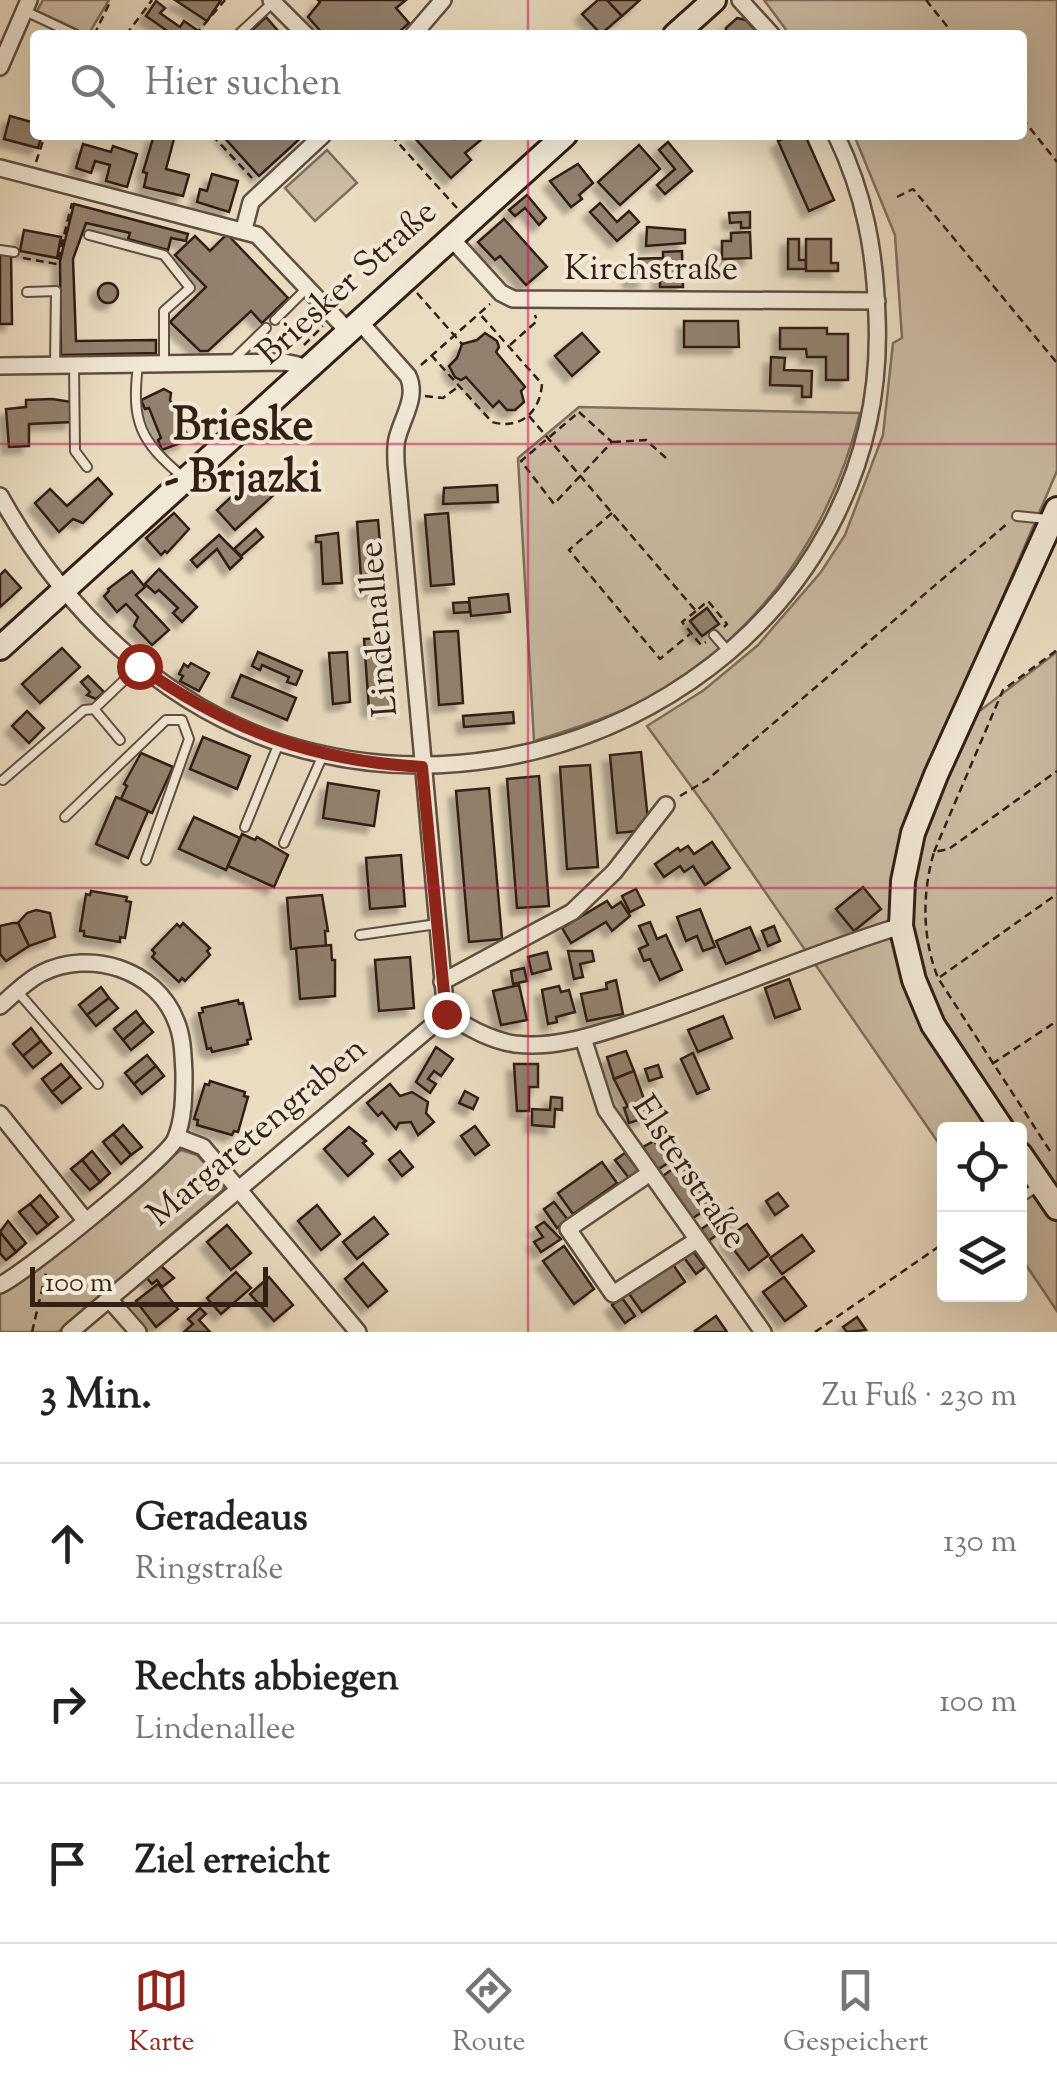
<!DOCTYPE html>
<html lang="de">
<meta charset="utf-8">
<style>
:root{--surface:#fff;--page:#f2f2f2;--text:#222;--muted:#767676;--line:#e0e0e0;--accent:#8f2418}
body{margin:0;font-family:"Sorts Mill Goudy",serif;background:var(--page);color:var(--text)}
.controls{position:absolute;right:30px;bottom:30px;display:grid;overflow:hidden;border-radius:10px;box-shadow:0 10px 40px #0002}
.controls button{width:90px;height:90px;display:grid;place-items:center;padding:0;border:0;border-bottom:2px solid var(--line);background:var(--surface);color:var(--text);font:50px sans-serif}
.scale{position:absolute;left:30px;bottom:25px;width:238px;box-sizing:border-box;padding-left:10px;border:5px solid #321f16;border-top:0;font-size:28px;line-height:35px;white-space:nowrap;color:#321f16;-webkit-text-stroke:8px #f1e8d6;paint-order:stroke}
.stop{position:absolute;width:30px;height:30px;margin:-22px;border:8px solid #8f2418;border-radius:50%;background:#fff}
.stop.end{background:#8f2418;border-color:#fff;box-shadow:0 2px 10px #0008}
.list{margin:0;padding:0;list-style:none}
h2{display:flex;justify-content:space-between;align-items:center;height:130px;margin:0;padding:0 40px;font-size:42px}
h2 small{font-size:32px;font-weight:400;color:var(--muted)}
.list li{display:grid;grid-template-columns:65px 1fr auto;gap:30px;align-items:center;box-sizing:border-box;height:160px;padding:0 40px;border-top:2px solid var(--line)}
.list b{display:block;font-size:38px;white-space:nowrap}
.list p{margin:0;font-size:32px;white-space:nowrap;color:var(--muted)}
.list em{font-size:32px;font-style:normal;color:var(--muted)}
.icon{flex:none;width:55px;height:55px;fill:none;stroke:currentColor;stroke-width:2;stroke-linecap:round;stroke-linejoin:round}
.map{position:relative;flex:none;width:1057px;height:1332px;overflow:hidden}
.search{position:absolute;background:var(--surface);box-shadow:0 10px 40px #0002;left:30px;right:30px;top:30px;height:110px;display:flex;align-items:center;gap:25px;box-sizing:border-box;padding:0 35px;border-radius:10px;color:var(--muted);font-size:38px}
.sheet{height:610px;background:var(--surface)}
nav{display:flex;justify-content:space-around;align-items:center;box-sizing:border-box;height:140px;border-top:2px solid var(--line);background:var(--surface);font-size:28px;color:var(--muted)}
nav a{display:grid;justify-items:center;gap:5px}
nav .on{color:var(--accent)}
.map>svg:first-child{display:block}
.green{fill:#cbbca3;stroke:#7e6e5c;stroke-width:2.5}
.building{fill:#92816e;stroke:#321f16;stroke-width:2.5;filter:url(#shadow)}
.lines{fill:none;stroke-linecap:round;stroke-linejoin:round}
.lane-casing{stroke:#604e40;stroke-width:12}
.street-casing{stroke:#604e40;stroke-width:20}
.secondary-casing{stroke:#321f16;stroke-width:28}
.path{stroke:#321f16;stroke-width:2.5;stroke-dasharray:8 5;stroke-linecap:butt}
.lane{stroke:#f1e8d6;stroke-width:8}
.street{stroke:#f1e8d6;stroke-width:15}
.secondary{stroke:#f1e8d6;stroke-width:22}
.route{stroke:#8f2418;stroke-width:12}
.grid{fill:none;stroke:#c2185b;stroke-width:2.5;stroke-opacity:0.55}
.labels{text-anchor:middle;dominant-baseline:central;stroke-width:8;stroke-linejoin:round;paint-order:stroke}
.street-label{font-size:35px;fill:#321f16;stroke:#f1e8d6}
.district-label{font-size:45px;font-weight:bold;fill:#321f16;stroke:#f1e8d6}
</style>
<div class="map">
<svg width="1057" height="1332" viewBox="0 0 1057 1332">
<defs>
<filter id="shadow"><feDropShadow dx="-7" dy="7" stdDeviation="2.5" flood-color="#0004"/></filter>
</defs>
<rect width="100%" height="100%" fill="#eadcc0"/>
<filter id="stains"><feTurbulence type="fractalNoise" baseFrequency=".002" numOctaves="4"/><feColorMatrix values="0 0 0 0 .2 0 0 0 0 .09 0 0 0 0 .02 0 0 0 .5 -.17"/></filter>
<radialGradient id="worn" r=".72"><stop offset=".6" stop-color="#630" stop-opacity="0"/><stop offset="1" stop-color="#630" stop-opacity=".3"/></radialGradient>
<!-- green -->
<g class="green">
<path d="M43 0H109L88 35 37 11Z"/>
<path d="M764 0H1057V471L957 704 981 710 1057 652V1311L1020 1256V1130H944V1151L712 815 647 726 704 690 758 645 821 572 845 535 883 435 893 343 902 338 895 235 854 135H1022V35H790Z"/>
<path d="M327 150 357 183 315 221 285 188Z"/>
<path d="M579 407 860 413C831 529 765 628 661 691 622 714 578 727 534 741L518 458Z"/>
<path d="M181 1150 197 1155 223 1184V1190L58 1332H0V1293Z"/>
</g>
<!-- building -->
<g class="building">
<path d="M175 0H221L207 21Z"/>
<path d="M318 0H406L396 8 409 23 396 35H324L308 17 320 2Z"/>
<path d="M598 0H607L622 16 601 34 582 14Z"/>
<path d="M607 0H640L622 16Z"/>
<path d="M156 1 165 8 160 13 180 27 184 21 197 30 193 35H173L146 16Z"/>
<path d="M266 17 279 32 276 35H247Z"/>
<path d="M737 18 746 20 755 30 754 35H726V28Z"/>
<path d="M10 116 35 123V135H42L38 148 4 139Z"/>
<path d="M154 135H175L166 169 189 175 183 196 144 187 147 173 143 172Z"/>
<path d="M222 135H304L259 176Z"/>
<path d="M412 135H450L454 139 459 135H479L482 139 465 153 471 160 451 178Z"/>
<path d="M792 135H805L834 200 809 211 778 141Z"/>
<path d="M668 142 692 171 665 194 657 185 675 169 659 150Z"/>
<path d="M83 144 111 152 113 146 137 154 127 187 106 181 110 165 95 161 91 173 76 168Z"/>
<path d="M639 145 660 169 620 205 598 182Z"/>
<path d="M578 164 593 183 579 195 582 199 571 207 550 181Z"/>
<path d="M212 174 238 181 229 212 197 202 200 189 207 191Z"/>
<path d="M527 195 546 218 539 225 525 208 515 216 509 210Z"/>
<path d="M600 203 617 222 629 211 639 222 617 241 590 212Z"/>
<path d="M74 204 188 234 186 241 171 238 168 250 128 239 130 233 86 223 73 259 76 341 156 340V353L61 355 60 261Z"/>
<path d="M750 212V228H741V222L730 223 729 213Z"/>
<path d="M504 219 547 267 526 285 500 256 495 260 478 242Z"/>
<path d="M647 227 685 230V243L646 246Z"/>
<path d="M24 230 61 237 57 258 20 251Z"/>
<path d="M750 232 751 258 722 259V241H731V233Z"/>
<path d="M227 234 288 298 262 323 251 311 208 351H200L170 322 206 287 175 255 195 236 210 251Z"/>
<path d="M788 239H799V260H806V269H788Z"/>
<path d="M806 239H831V263H838V271H806Z"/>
<path d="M682 251 683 287H660V271L645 272V281H630V259L663 258V252Z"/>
<path d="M0 254H11L12 324H0Z"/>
<circle cx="108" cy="293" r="10"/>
<path d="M684 321H738L739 347H684Z"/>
<path d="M780 328H827V334H848V380H826V357H807L806 349H780Z"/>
<path d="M485 333 497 341 499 347 496 352 525 387 521 391 524 402 515 410H507L499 401 493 407 466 377 461 380 455 377 449 366 457 358 462 344 477 340Z"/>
<path d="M582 333 599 352 572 376 555 356Z"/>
<path d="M771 357 785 358 784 370 812 371 811 397H802V386L770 385Z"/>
<path d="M164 389 171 393 170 400 188 436 183 442 162 450 158 440 161 438 149 408 145 409 141 400Z"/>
<path d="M52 399 72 402V422L29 424V446L9 447 6 409 26 407V400Z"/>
<path d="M258 472 277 492 235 530 217 510Z"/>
<path d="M98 478 112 494 83 523 73 519 59 532 35 503 50 489 67 506Z"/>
<path d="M497 485 498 502 443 504 444 488Z"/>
<path d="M174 513 189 529 167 553 165 551 161 555 146 538Z"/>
<path d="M448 513 454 584 431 586 425 515Z"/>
<path d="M378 520 384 590 362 592 357 522Z"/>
<path d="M256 529 263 537 241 556 234 549Z"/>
<path d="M338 533 342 583 323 584 321 542H316V536Z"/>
<path d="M219 535 242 558 230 569 217 549 197 567 191 560Z"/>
<path d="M159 569 197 607 182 622 173 613 178 608 159 590 155 593 145 584Z"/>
<path d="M5 570 21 588 0 607V575Z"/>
<path d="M132 571 145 587 136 595 169 630 152 645 134 626 138 617 126 604 117 612 104 596 109 591 108 589Z"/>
<path d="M508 594 510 612 471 616 469 598Z"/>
<path d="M469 602 470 612 454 613 453 603Z"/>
<path d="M707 608 719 624 702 636 690 621Z"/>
<path d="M458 631 463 703 439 705 434 632Z"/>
<path d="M387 638 392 709 369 710 364 639Z"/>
<path d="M62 648 80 667 40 703 22 684Z"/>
<path d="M258 652 302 671 296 685 287 682 289 677 262 665 260 670 252 666Z"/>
<path d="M347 652 350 702 333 704 329 653Z"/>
<path d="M191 663 209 673 199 691 180 681 183 676 179 674 184 664 188 667Z"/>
<path d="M241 675 296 698 287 720 232 697Z"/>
<path d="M88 676 104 692 96 699 87 695 90 692 81 682Z"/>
<path d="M27 711 44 728 29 743 12 726Z"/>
<path d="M513 712 514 723 464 727 463 716Z"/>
<path d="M203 737 250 756 237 789 190 769Z"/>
<path d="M641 752 649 830 617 833 610 755Z"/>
<path d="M141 753 173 767 152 813 121 799 127 786 124 784Z"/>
<path d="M590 765 598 867 567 869 560 767Z"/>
<path d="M539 776 549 906 517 908 507 779Z"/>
<path d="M328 783 379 791 374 826 323 818Z"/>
<path d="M489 788 502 939 469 942 456 791Z"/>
<path d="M116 797 148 811 128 858 96 844Z"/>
<path d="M194 817 240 838 226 870 179 849Z"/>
<path d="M242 834 255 840 257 837 288 855 274 887 228 866Z"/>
<path d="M712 842 730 868 705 885 693 866 684 872 680 866 664 877 655 864 678 848 680 851 688 846 694 854Z"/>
<path d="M401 855 405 906 370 909 366 858Z"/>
<path d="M863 887 881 909 854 931 836 909Z"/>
<path d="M636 889 644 905 630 912 622 896Z"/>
<path d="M91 891 127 897 126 901 131 902 125 938 120 937V942L84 936V931H80L86 894 90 895Z"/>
<path d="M322 895 328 931H325L326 946 291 949 287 898Z"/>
<path d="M607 901 612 908 621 902 630 916 612 931 606 922 571 943 562 928Z"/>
<path d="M700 909 715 947 703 951 697 936 686 941 677 917Z"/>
<path d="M36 910 50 913 55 937 29 946 18 923 27 913Z"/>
<path d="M650 922 657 939 666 935 682 970 660 980 650 959 644 961 639 949 648 945 639 926Z"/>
<path d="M13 923H18L29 946 6 961 0 954V926Z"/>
<path d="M183 923 210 948 207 951 210 955 185 981 182 978 179 982 152 957 155 953 152 950 177 924 180 927Z"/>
<path d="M774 926 780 941 768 946 762 931Z"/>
<path d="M750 927 760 950 726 964 716 941Z"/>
<path d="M331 945 332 960H335V996L300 999 296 948Z"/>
<path d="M568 951H592L594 961 580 964 583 977 574 979Z"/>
<path d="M547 952 551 969 532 974 528 957Z"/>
<path d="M410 957 414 1008 379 1011 375 960Z"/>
<path d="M524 968 527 981 513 984 511 971Z"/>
<path d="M789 979 800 1009 775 1018 765 988Z"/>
<path d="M616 980 623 1014 587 1021 581 994 607 989 606 983Z"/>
<path d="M519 985 527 1020 501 1025 493 991Z"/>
<path d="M559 986 561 992 569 990 575 1012 556 1017 557 1022 548 1024 542 990Z"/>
<path d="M101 987 109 998 87 1015 79 1005Z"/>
<path d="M109 998 118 1008 96 1026 87 1015Z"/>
<path d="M238 1000 239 1004 243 1003 251 1039 247 1040 248 1044 212 1052 211 1048 207 1049 199 1013 203 1012 202 1008Z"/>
<path d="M136 1011 144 1022 123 1040 114 1029Z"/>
<path d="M723 1016 732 1038 698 1052 688 1030Z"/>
<path d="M144 1022 153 1032 131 1050 123 1040Z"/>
<path d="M31 1028 41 1041 23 1056 13 1044Z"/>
<path d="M41 1041 51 1053 33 1068 23 1056Z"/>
<path d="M436 1047 453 1059 441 1076 434 1071 428 1079 436 1084 430 1093 416 1082Z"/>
<path d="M626 1051 634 1071 614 1079 607 1057Z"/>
<path d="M693 1053 709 1089 697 1094 681 1059Z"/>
<path d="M147 1055 156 1066 134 1084 125 1073Z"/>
<path d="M61 1064 71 1076 52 1092 42 1079Z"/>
<path d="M514 1064H538V1087H529V1111H517Z"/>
<path d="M658 1065 662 1077 649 1081 645 1069Z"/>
<path d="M156 1066 164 1076 142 1094 134 1084Z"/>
<path d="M634 1071 650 1116 629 1123 624 1108 628 1107 614 1079Z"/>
<path d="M71 1076 81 1088 62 1103 52 1092Z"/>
<path d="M210 1081 245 1092 244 1096 248 1097 238 1132 234 1131 232 1135 197 1125 198 1120 194 1119 205 1084 209 1085Z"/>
<path d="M390 1084 400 1096 412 1092 428 1102 426 1113 434 1122 418 1135 411 1122 399 1123 396 1129 382 1112 378 1116 367 1103Z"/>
<path d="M465 1091 478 1098 473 1109 459 1103Z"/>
<path d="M551 1097 562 1098V1110L555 1109 554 1127 532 1125V1109L550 1110Z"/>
<path d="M123 1125 142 1147 131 1155 113 1134Z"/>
<path d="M475 1126 489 1145 475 1155 461 1136Z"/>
<path d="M349 1127 366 1141 363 1143 373 1154 348 1176 324 1149Z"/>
<path d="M113 1134 131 1155 121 1164 103 1142Z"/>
<path d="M654 1141 658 1147 662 1144 666 1149 669 1147 676 1158 657 1170 643 1147Z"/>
<path d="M92 1151 110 1173 100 1182 82 1160Z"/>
<path d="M400 1151 413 1167 402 1176 389 1160Z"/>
<path d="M625 1153 639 1171 629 1178 615 1160Z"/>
<path d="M82 1160 100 1182 90 1190 71 1169Z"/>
<path d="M602 1162 617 1183 573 1214 558 1193Z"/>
<path d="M681 1163 711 1206 690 1220 660 1178Z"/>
<path d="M778 1193 788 1206 775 1215 766 1201Z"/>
<path d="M40 1195 58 1217 48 1225 30 1204Z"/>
<path d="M554 1202 568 1220 557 1228 544 1209Z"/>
<path d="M30 1204 48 1225 37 1234 19 1212Z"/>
<path d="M317 1205 340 1234 321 1250 298 1221Z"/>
<path d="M732 1208 740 1219 708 1241 700 1230Z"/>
<path d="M374 1217 388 1234 357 1259 343 1242Z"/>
<path d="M8 1221 26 1243 16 1252 0 1232Z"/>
<path d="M544 1222 561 1239 541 1252 534 1242 543 1237 536 1227Z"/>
<path d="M747 1224 769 1255 749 1270 726 1239Z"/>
<path d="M227 1225 251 1253 231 1270 207 1242Z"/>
<path d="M0 1232 16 1252 6 1260 0 1253Z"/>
<path d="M802 1235 814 1251 782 1274 770 1258Z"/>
<path d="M564 1246 594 1289 574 1304 543 1261Z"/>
<path d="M692 1250 705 1267 696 1274 683 1256Z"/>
<path d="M670 1260 685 1282 642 1312 627 1291Z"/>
<path d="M363 1263 387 1291 368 1307 345 1279Z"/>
<path d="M159 1264 174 1278 162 1287 157 1280 152 1284 145 1276Z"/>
<path d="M236 1272 251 1288 221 1314 207 1298Z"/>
<path d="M269 1277 293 1305 274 1321 250 1294Z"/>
<path d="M784 1277 806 1306 785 1321 763 1292Z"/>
<path d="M158 1284 178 1309 156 1327 136 1301Z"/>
<path d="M622 1298 635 1316 625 1323 612 1305Z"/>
<path d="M200 1308 206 1314 199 1320 210 1332H184L193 1324 188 1319Z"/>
<path d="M716 1316 727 1332H696L695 1331Z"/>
<path d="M857 1317 866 1330 847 1332 843 1327Z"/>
</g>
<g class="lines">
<defs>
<g id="lane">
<path d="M23 10 76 35"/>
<path d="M238 35 268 7"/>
<path d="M89 235 164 255 190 288 164 311V364"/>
<path d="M0 250 14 252"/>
<path d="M27 292 56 291 55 365"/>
<path d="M275 320 307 288"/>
<path d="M232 361 266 328"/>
<path d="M74 365 75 451 87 467"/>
<path d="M138 365C131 422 140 441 183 477"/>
<path d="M1017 516 1047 519"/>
<path d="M714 635 727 650"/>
<path d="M94 709 120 740"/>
<path d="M3 780 84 710 94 709 139 666"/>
<path d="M65 817 166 720H182L189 739 146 860"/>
<path d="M245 827 279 743"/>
<path d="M284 843 323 755"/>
<path d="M360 935 437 924"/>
<path d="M17 991 98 1084"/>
<path d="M1020 1198 1037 1187"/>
</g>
<g id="street">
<path d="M271 0 306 35"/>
<path d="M740 0 772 35"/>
<path d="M413 35 443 0"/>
<path d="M0 67 29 0"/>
<path d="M0 168 257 235 348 331"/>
<path d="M244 229 251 202 323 135"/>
<path d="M451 238 501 293 513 299 877 301"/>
<path d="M359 321 408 376C418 397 402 418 397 439 395 446 396 456 396 463L446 1014"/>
<path d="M0 366 284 362 298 365 303 370"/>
<path d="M0 496C62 607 159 704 283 744 567 833 890 628 877 317 875 252 865 195 836 135"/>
<path d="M442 982 572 912 614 872 666 805"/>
<path d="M0 1006C13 995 27 980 42 973 90 949 156 969 176 1021 183 1037 183 1056 184 1073 184 1095 184 1120 175 1140 165 1160 24 1274 0 1285"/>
<path d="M446 1014C468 1027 489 1040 515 1044 556 1049 597 1034 635 1022 725 993 811 953 901 926"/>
<path d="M583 1038 606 1110 763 1332"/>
<path d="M0 1114 85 1220"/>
<path d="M177 1137 203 1147 358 1332"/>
<path d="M650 1173 568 1229 613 1294 697 1240"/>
<path d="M109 1299 138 1332"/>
<path d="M70 1332 446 1014"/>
</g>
<g id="secondary">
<path d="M675 35 714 0"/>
<path d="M0 648 565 135"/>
<path d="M1003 1130 933 1025 914 980 901 926 903 881 913 833 936 775 1057 509"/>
<path d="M1020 1154 1057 1208"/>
</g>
</defs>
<!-- lane casing -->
<use href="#lane" class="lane-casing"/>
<!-- street casing -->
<use href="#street" class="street-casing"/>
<!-- secondary casing -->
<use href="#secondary" class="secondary-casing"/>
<!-- path -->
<g class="path">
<path d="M926 0 954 35"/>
<path d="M94 35 111 0"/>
<path d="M126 35 152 0"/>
<path d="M195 35 225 0"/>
<path d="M1022 118 1057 162"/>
<path d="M212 135 252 178"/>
<path d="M391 135 457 208"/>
<path d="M36 162 45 135"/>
<path d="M897 197 913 189 1057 363"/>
<path d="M23 258 57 264 72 203"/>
<path d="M417 293 462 344"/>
<path d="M304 345 323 326"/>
<path d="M510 345 537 321 535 315"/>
<path d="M431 355 492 422C521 430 540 412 542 384L479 313"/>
<path d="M421 365 490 304"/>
<path d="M425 396 443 398 458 387"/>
<path d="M579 412 612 442 554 504 521 461Z"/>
<path d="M529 416 696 611 708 601 727 624 724 627"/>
<path d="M613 442 646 440 666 458"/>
<path d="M612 513 569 550 660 659 690 634"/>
<path d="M696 611 682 622 701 645 706 642"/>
<path d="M680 796 707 780 1008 523"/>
<path d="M934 852 1003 690 1057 650"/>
<path d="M940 977 1057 894"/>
<path d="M992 1064 1057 1021"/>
<path d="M1050 1151 938 978C922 938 922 893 934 852L949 849 1057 771"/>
<path d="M32 1332 46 1273"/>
<path d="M815 1332 944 1243"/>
</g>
<!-- lane -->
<use href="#lane" class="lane"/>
<!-- street -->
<use href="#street" class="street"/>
<!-- secondary -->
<use href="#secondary" class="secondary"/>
</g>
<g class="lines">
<!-- route -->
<path class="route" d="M139 666C228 730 314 761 422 767L446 1014"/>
</g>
<!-- grid -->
<path class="grid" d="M528 0V35M528 135V1332M0 444H1057M0 888H1057"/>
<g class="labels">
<!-- street labels -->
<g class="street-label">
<text x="651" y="270">Kirchstraße</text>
<text transform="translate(348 284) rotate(-42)">Briesker Straße</text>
<text transform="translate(380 629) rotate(-95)">Lindenallee</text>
<text transform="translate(258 1133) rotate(-40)">Margaretengraben</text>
<text transform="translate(688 1173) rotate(56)">Elsterstraße</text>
</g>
<!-- district labels -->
<g class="district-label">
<text x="243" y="428">Brieske<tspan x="243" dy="52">- Brjazki</tspan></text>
</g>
</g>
<rect width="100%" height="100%" filter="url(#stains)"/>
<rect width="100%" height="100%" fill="url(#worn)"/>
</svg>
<div class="controls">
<button><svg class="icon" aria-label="locate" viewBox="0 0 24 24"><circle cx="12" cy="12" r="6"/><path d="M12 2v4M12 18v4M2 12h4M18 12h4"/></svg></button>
<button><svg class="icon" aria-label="layers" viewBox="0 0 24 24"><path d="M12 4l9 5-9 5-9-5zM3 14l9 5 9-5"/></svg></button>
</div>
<div class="scale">100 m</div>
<div class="stop" style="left:139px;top:666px"></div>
<div class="stop end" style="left:446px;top:1014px"></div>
<div class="search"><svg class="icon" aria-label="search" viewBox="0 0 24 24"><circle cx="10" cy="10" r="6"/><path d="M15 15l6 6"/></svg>Hier suchen</div>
</div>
<section class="sheet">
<h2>3 Min.<small>Zu Fuß · 230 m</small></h2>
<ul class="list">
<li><svg class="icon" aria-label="ahead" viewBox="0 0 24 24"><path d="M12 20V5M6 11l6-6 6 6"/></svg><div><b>Geradeaus</b><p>Ringstraße</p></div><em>130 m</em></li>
<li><svg class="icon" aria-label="right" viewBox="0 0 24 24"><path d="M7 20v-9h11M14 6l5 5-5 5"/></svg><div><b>Rechts abbiegen</b><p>Lindenallee</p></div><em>100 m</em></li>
<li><svg class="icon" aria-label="arrive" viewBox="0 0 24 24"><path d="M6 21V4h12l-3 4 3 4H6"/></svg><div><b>Ziel erreicht</b></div></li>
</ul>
</section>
<nav>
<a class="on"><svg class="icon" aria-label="map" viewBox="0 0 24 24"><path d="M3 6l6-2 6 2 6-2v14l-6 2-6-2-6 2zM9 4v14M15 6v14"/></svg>Karte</a>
<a><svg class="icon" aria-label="directions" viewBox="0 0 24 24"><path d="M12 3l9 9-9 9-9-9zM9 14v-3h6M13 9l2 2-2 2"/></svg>Route</a>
<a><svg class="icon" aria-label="saved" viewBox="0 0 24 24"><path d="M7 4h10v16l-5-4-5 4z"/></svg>Gespeichert</a>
</nav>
